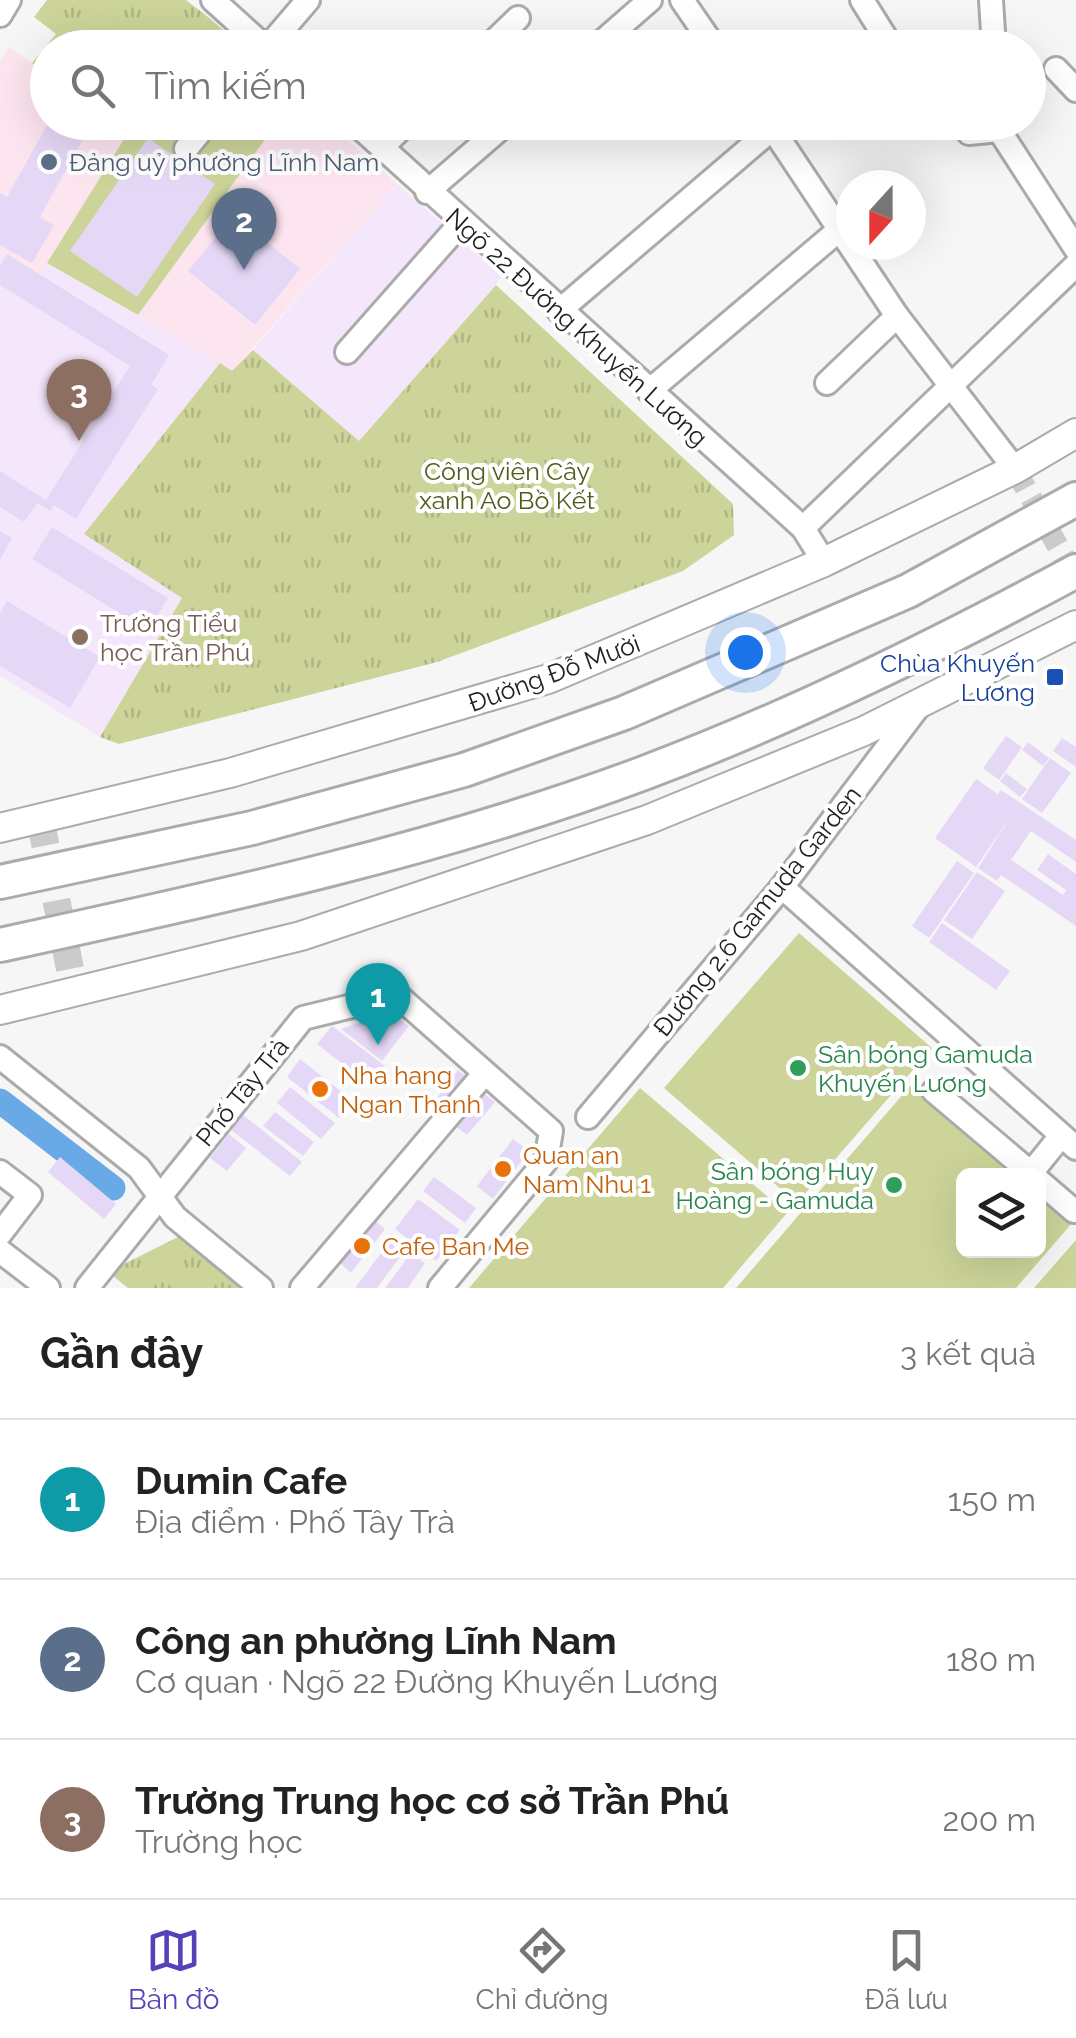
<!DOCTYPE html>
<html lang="vi">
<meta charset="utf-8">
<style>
:root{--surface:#fff;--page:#f2f2f2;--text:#222;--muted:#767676;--line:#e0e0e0;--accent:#5342b9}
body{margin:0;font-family:Raleway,sans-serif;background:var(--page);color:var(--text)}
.controls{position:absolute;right:30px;bottom:30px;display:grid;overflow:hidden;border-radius:15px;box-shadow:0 10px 40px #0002}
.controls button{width:90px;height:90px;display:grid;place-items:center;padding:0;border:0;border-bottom:2px solid var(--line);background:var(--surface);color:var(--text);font:50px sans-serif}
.compass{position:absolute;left:836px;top:170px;width:90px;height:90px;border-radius:50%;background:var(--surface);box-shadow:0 10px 40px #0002;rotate:201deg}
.you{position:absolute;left:745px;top:652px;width:35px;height:35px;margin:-25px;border:8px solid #fff;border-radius:50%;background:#1a73e8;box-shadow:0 0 0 15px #1a73e833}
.badge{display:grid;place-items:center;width:65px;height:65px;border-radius:50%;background:var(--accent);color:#fff;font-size:32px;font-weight:700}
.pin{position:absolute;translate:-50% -82px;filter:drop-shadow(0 2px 5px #0008)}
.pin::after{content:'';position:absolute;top:52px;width:35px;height:30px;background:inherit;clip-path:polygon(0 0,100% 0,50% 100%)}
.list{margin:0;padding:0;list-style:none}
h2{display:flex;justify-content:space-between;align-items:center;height:130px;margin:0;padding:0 40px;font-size:42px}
h2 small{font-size:32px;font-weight:400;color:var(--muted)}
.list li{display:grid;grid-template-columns:65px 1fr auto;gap:30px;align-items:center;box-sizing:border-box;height:160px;padding:0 40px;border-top:2px solid var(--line)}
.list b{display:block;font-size:38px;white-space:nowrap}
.list p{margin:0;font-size:32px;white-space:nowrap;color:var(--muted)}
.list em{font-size:32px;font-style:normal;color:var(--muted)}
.icon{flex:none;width:55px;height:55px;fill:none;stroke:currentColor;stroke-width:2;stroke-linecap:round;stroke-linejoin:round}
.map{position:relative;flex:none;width:1076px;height:1288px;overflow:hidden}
.search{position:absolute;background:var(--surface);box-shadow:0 10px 40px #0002;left:30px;right:30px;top:30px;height:110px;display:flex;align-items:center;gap:25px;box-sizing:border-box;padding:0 35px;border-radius:55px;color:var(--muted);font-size:38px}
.sheet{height:610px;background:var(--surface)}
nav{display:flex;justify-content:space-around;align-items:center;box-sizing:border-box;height:140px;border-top:2px solid var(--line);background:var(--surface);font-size:28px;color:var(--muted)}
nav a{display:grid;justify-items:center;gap:5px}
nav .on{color:var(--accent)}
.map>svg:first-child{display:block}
.commercial{fill:#fde5f0}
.education{fill:#f5e7fb}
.grass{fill:#ccd499}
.park{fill:url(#park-tufts)}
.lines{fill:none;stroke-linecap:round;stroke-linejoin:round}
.canal{stroke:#68a9e6;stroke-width:25}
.building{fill:#e5d8f7}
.minor-tunnel{stroke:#cbcbcc;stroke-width:22;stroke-dasharray:22 11;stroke-linecap:butt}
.major-tunnel{stroke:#cbcbcc;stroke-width:28;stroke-dasharray:28 14;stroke-linecap:butt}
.minor-casing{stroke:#ababac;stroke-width:28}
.major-casing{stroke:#ababac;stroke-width:32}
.highway-casing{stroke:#ababac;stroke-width:38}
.minor{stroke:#fff;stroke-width:22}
.major{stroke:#fff;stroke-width:28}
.highway{stroke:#fff;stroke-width:32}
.service-dot{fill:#5c6f8a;stroke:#fff;stroke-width:4}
.education-dot{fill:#8d6e63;stroke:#fff;stroke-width:4}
.transit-dot{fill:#1a4fb4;stroke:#fff;stroke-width:4}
.leisure-dot{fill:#2e9e5b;stroke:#fff;stroke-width:4}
.food-dot{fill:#e8710a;stroke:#fff;stroke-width:4}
.labels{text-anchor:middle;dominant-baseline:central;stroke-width:8;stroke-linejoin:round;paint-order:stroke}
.service-label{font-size:25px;fill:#4e5e75;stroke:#fff;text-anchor:start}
.street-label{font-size:25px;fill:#212121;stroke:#fff}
.park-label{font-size:25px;fill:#545a1b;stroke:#fff}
.education-label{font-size:25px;fill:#785e54;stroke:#fff;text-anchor:start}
.transit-label{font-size:25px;fill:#164399;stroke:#fff;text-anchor:end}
.leisure-label{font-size:25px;fill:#27864d;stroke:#fff;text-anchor:start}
.food-label{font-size:25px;fill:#c56008;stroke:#fff;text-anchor:start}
</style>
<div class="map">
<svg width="1076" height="1288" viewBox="0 0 1076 1288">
<defs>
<pattern id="park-tufts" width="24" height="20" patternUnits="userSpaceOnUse" patternTransform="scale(2.5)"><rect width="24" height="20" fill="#ccd499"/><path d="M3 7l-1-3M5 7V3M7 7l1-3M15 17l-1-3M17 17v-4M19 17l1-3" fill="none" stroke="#afb684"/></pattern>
</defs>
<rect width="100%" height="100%" fill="#f6f6f7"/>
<!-- commercial -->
<g class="commercial">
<path d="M9 47 47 74 48 122 134 123 40 274 0 250V61Z"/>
<path d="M277 123H328L397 184 232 372 138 315Z"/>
</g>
<!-- education -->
<g class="education">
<path d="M397 184 503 276 359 442 253 350Z"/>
<path d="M0 250 39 274 47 263 220 363 84 534 183 598 100 737 0 676Z"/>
</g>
<!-- grass -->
<g class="grass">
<path d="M208 17 243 47H187Z"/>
<path d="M134 123H277L138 315 47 263Z"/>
<path d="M799 933 932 1048 797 1203 664 1088Z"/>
<path d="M910 1086 1016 1175 964 1176V1250H1038L1039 1195 1072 1223 1016 1288H736Z"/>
<path d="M640 1088 787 1213 723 1288H469Z"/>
<path d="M1076 1240V1288H1034Z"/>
</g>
<!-- park -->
<g class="park">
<path d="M47 0H186L208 17 187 47 48 48 47 74 32 63 56 34 34 17Z"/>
<path d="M496 285 733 504 734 535 683 571 437 662 119 744 100 737 182 598 84 534 220 363 232 371 253 350 359 441Z"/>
<path d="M180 1236 242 1288H128L108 1272Z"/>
</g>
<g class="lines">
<!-- canal -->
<path class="canal" d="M0 1101 113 1188"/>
</g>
<!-- building -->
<g class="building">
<path d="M49 122H75L88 130 40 217 54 225 32 263 0 245V193L7 197Z"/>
<path d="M148 138 215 184 137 297 70 251Z"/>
<path d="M234 215 300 269 255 325 188 271Z"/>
<path d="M7 254 169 355 151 385 158 389 76 519 54 505 50 511 37 503 24 522 0 507V471L46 500 130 366 0 285V266Z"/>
<path d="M52 527 168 598 148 631 32 559Z"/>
<path d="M0 531 12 538 0 560Z"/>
<path d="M7 601 100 657 70 708 0 666V613Z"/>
<path d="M1006 736 1022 747 999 780 983 768Z"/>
<path d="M1062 738 1076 747V767L1053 751Z"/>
<path d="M1028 742 1049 758 1043 766 1022 750Z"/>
<path d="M1050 758 1071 773 1042 813 1022 799Z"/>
<path d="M1006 773 1027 789 1020 797 1000 781Z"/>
<path d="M976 779 998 794 1001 790 1076 840V862L1031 831 1011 860 1063 895 1066 890 1037 870 1048 854 1076 874V926L1001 875 997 881 978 868 1010 818 976 867 935 838Z"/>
<path d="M957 861 974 873 929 938 912 926Z"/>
<path d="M977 872 1005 891 972 939 944 920Z"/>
<path d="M942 923 1010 971 996 990 929 942Z"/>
<path d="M389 1012 409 1026 382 1061 341 1029Z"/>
<path d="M332 1026 385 1066 370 1085 317 1044Z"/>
<path d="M300 1059 353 1101 339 1118 287 1077Z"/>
<path d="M458 1070 472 1081 445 1118 430 1107Z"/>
<path d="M290 1087 335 1123 321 1139 277 1103Z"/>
<path d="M480 1090 495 1102 467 1135 453 1124Z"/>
<path d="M275 1112 314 1142 303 1156 263 1126Z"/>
<path d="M242 1114 302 1162 290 1176 230 1129Z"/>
<path d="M229 1134 246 1148 227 1171 210 1158Z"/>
<path d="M513 1139 529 1151 493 1199 477 1186Z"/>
<path d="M60 1157 116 1204 104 1219 48 1172Z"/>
<path d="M434 1177 476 1208 465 1223 423 1191Z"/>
<path d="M418 1199 460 1230 436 1261 395 1229Z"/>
<path d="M373 1219 385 1229 351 1273 339 1262Z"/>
<path d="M392 1238 406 1249 377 1288H355Z"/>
<path d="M411 1253 425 1263 408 1288H385Z"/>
</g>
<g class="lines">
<!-- minor-tunnel -->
<path class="minor-tunnel" d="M1015 469 1076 579"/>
<!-- major-tunnel -->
<path class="major-tunnel" d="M40 818 75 994"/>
<defs>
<g id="minor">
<path d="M213 0 266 48"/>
<path d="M682 0 715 48"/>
<path d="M862 0 892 48"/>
<path d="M991 0 994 48"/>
<path d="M0 15 9 0"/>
<path d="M267 48 308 0"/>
<path d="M487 48 518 18"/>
<path d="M595 48 650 0"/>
<path d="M1056 69 1076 90"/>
<path d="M354 122 803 528 824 562"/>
<path d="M768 122 897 316 1015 469"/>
<path d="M960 122 969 133 999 130"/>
<path d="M999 122V130L1076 249"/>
<path d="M382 147 408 122"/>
<path d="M186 149 208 122"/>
<path d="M427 192 508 122"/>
<path d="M559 311 772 129"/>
<path d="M347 352 461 223"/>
<path d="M827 383 897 316"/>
<path d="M649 391 839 230"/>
<path d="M803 528 1076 265"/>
<path d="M782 887 1076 1148"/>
<path d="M0 1057 139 1168 175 1217 261 1288"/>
<path d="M934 1091 1031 1173 1060 1137"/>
<path d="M588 1117 782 887 921 703"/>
<path d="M0 1172 30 1195 0 1234"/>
<path d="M1038 1180 1074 1211"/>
<path d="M0 1251 48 1288"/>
<path d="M87 1288 303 1018 397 995 551 1131 546 1161 440 1288"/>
<path d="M302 1288 484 1074"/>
</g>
<g id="major">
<path d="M0 828 230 773 548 679 824 562 1015 469 1076 433"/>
<path d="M0 1010 301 936 647 820 864 731 1076 625"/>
</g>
<g id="highway">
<path d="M0 882 252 828 464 770 624 713 908 591 1076 499"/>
<path d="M0 945C217 898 435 851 644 773 793 717 936 646 1076 571"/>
</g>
</defs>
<!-- minor casing -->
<use href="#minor" class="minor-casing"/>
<!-- major casing -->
<use href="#major" class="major-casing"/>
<!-- highway casing -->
<use href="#highway" class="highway-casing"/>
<!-- minor -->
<use href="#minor" class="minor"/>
<!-- major -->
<use href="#major" class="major"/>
<!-- highway -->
<use href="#highway" class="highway"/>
</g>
<!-- markers -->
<circle class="service-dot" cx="49" cy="162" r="10"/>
<circle class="education-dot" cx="80" cy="637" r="10"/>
<rect class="transit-dot" x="1045" y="667" width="20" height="20" rx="5"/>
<g class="leisure-dot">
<circle cx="798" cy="1068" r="10"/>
<circle cx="894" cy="1185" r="10"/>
</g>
<g class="food-dot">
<circle cx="320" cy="1089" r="10"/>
<circle cx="503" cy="1169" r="10"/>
<circle cx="362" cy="1246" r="10"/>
</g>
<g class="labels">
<!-- service labels -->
<g class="service-label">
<text x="69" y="162">Đảng uỷ phường Lĩnh Nam</text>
</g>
<!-- street labels -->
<g class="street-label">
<text transform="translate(577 327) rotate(42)">Ngõ 22 Đường Khuyến Lương</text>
<text transform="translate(554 673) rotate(-20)">Đường Đỗ Mười</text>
<text transform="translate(757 911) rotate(-51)">Đường 2.6 Gamuda Garden</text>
<text transform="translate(242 1092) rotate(-51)">Phố Tây Trà</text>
</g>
<!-- park labels -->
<g class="park-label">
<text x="507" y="471">Công viên Cây<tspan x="507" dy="29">xanh Ao Bồ Kết</tspan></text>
</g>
<!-- education labels -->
<g class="education-label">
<text x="100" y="623">Trường Tiểu<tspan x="100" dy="29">học Trần Phú</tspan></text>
</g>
<!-- transit labels -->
<g class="transit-label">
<text x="1035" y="663">Chùa Khuyến<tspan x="1035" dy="29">Lương</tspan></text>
</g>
<!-- leisure labels -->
<g class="leisure-label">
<text x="818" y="1054">Sân bóng Gamuda<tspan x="818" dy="29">Khuyến Lương</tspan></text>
<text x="874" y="1171" text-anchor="end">Sân bóng Huy<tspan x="874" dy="29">Hoàng - Gamuda</tspan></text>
</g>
<!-- food labels -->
<g class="food-label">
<text x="340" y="1075">Nha hang<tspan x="340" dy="29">Ngan Thanh</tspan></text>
<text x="523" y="1155">Quan an<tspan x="523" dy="29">Nam Nhu 1</tspan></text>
<text x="382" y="1246">Cafe Ban Me</text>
</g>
</g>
</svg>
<div class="controls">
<button><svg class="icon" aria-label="layers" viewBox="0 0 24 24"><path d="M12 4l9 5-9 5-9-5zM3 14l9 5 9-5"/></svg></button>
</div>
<svg class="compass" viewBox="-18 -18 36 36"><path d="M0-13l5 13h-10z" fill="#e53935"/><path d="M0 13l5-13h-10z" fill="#767676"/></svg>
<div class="you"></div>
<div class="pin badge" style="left:378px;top:1045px;background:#0f9aa8">1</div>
<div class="pin badge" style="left:244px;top:270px;background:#5c6f8a">2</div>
<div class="pin badge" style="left:79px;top:441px;background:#8d6e63">3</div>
<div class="search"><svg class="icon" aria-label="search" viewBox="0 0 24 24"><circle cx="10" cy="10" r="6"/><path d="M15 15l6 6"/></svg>Tìm kiếm</div>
</div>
<section class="sheet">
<h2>Gần đây<small>3 kết quả</small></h2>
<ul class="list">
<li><span class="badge" style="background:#0f9aa8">1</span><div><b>Dumin Cafe</b><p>Địa điểm · Phố Tây Trà</p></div><em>150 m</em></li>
<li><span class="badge" style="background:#5c6f8a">2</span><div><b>Công an phường Lĩnh Nam</b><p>Cơ quan · Ngõ 22 Đường Khuyến Lương</p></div><em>180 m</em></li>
<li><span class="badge" style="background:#8d6e63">3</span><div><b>Trường Trung học cơ sở Trần Phú</b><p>Trường học</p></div><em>200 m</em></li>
</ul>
</section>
<nav>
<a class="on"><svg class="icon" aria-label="map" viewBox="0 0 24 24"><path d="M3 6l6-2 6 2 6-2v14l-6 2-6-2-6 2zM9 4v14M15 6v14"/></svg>Bản đồ</a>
<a><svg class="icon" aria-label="directions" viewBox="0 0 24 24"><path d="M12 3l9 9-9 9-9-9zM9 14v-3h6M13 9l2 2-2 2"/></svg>Chỉ đường</a>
<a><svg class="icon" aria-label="saved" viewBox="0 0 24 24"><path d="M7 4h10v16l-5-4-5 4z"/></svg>Đã lưu</a>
</nav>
